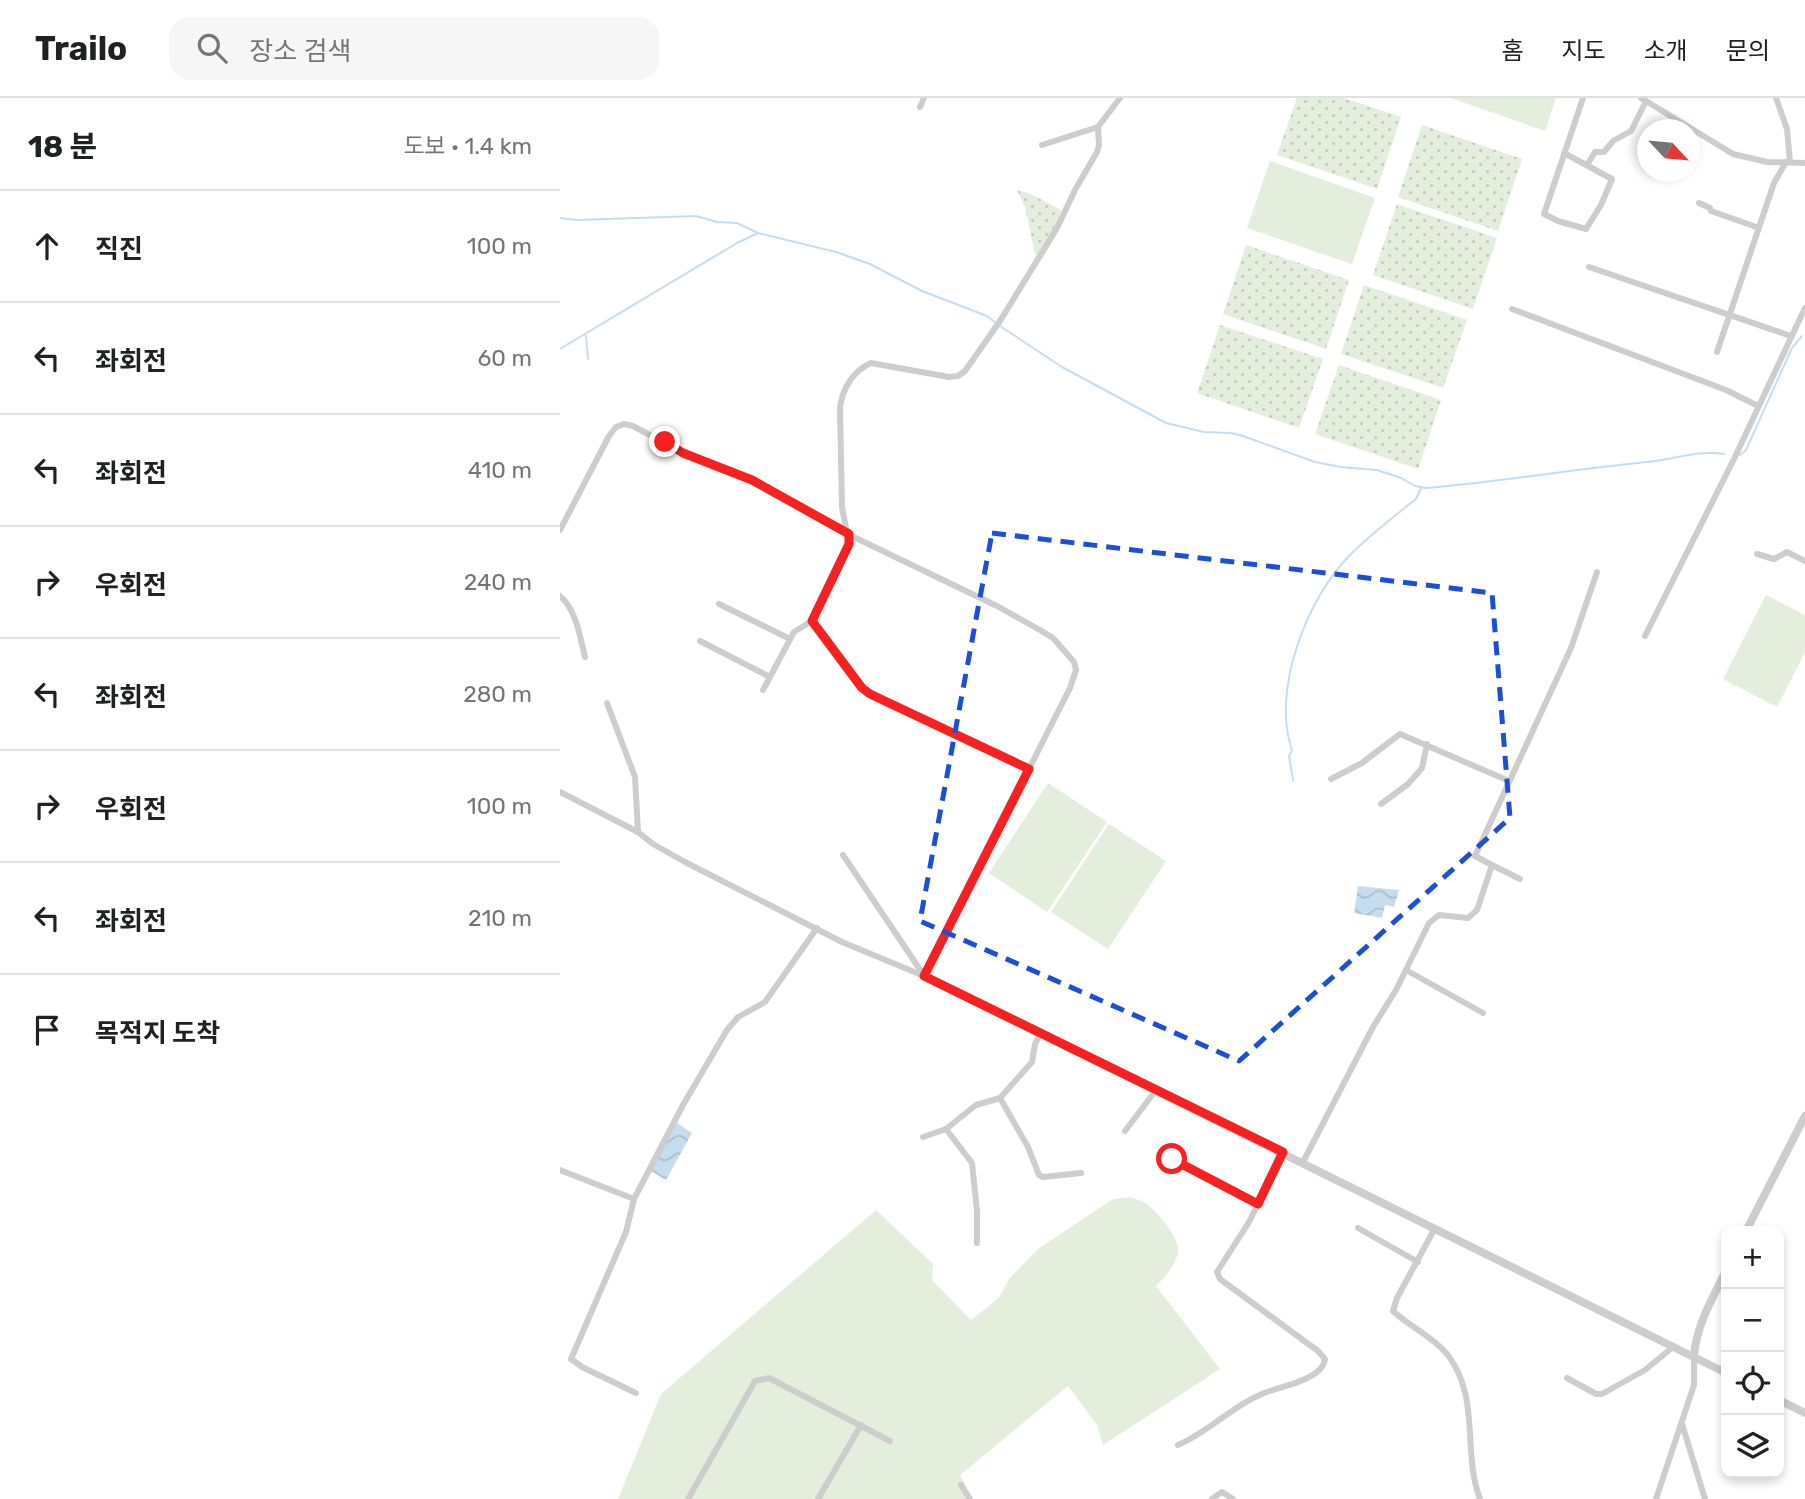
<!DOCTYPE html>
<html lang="ko">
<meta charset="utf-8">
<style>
:root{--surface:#fff;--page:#f6f6f6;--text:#202124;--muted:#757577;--line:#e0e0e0}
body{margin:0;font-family:Rubik,"Noto Sans KR",sans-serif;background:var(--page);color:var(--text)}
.controls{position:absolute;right:21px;bottom:21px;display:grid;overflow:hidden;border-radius:14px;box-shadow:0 4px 10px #0003}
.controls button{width:63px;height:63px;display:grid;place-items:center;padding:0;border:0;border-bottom:2px solid var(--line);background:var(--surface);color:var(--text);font:35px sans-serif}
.compass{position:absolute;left:1077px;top:21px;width:63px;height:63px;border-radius:50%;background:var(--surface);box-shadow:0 4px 10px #0003;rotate:116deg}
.stop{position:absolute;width:21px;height:21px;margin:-16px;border:5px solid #f72121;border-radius:50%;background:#fff}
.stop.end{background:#f72121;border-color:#fff;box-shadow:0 2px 7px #0008}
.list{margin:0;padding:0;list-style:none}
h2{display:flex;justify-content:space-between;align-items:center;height:91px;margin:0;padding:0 28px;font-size:30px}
h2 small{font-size:23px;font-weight:400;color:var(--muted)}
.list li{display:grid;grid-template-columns:46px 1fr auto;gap:21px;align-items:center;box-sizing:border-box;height:112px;padding:0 28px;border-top:2px solid var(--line)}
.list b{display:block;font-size:26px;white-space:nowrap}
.list em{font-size:23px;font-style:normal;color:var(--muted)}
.icon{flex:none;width:38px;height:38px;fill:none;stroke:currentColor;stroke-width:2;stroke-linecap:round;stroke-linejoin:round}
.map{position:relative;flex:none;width:1245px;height:1401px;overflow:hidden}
header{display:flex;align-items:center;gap:42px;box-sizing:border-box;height:98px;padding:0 35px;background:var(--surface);border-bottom:2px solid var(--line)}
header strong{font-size:33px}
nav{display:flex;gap:38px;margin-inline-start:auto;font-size:24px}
.search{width:490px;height:63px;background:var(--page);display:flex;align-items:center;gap:18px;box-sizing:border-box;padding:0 24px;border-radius:21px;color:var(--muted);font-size:26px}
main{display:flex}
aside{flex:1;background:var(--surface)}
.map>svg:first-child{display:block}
.grass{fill:url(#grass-dots)}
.pitch{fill:#e4eedc}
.water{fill:url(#water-waves)}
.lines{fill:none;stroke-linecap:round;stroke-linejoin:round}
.stream{stroke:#c6ddf0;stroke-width:2}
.minor{stroke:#cdcdcd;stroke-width:6}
.tertiary{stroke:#cdcdcd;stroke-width:8}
.route{stroke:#f72121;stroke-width:9}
.marked{fill:none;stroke:#1d4ed8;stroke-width:5;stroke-dasharray:14 9;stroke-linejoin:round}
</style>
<header>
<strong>Trailo</strong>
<div class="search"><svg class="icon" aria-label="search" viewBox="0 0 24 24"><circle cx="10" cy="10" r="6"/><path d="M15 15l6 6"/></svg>장소 검색</div>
<nav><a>홈</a><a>지도</a><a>소개</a><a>문의</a></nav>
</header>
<main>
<aside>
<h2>18 분<small>도보 · 1.4 km</small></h2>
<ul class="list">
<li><svg class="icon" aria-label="ahead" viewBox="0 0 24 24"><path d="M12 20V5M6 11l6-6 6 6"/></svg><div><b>직진</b></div><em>100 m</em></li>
<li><svg class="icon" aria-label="left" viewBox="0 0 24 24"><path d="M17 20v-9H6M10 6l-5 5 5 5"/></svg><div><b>좌회전</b></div><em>60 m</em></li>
<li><svg class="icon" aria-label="left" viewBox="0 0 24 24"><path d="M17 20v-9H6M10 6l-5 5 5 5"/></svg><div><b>좌회전</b></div><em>410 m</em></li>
<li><svg class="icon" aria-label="right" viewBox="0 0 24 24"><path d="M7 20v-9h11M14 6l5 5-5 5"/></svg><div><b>우회전</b></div><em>240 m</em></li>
<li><svg class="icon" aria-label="left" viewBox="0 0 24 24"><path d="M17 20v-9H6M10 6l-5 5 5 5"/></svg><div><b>좌회전</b></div><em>280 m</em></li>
<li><svg class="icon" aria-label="right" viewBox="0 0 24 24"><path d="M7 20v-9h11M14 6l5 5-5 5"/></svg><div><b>우회전</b></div><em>100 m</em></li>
<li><svg class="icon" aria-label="left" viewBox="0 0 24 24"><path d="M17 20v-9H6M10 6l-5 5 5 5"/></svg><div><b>좌회전</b></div><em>210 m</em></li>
<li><svg class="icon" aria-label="arrive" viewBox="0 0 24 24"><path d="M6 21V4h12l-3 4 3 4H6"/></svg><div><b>목적지 도착</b></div></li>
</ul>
</aside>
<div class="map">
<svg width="1245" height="1401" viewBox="0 0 1245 1401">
<defs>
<pattern id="grass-dots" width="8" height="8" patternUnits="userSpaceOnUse" patternTransform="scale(1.75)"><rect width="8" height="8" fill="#e4eedc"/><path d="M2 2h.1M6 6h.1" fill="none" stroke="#c4ccbd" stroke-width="1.8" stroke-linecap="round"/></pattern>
<pattern id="water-waves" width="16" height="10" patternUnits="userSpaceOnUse" patternTransform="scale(1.75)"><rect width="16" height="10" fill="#c6ddf0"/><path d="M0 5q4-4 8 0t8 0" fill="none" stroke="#aabece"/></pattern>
</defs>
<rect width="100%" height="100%" fill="#fff"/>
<!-- grass -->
<g class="grass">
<path d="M737 0H784L841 19 817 91 717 57Z"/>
<path d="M862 27 962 61 938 133 838 99Z"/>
<path d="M457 92 471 96 501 112 496 130 478 157 475 156 465 109Z"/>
<path d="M837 106 937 140 913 211 813 177Z"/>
<path d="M686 147 789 182 766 251 663 216Z"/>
<path d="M804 187 907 222 883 290 781 256Z"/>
<path d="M660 227 763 261 739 330 637 295Z"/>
<path d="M779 267 881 302 858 371 755 336Z"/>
</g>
<!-- pitch -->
<g class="pitch">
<path d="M891 0H996L985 33Z"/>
<path d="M710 63 815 100 792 166 687 130Z"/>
<path d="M1206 497 1245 517V554L1217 609 1163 581Z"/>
<path d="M488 685 547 724 487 814 429 775Z"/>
<path d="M549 726 606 763 548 851 491 814Z"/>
<path d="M570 1099C575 1101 581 1102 585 1105 597 1113 621 1141 618 1155 615 1168 605 1179 596 1188L660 1271 543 1347 537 1327 508 1288 400 1377 412 1401H58L101 1296 316 1112 373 1166 372 1182 411 1222 438 1201 449 1181 478 1151 553 1101Z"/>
</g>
<!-- water -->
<g class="water">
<path d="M798 788 839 792 834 809 825 807 822 820 794 815Z"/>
<path d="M117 1025 132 1035 106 1082 91 1073Z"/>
</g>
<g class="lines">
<!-- stream -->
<g class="stream">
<path d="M0 120 17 122 136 118 157 124 177 125 198 135 276 154 310 166 362 193 427 218 436 225"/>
<path d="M440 228 502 269 606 325 644 334 671 335 683 338 755 364 781 369 817 372 841 380 855 388 866 390C942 383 1018 371 1095 363 1117 360 1142 352 1164 356"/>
<path d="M26 238 28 261"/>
<path d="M0 251 177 145 198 135"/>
<path d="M1180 357 1186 352 1232 250 1242 238"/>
<path d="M733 682 729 658 732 652C711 593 747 500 790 457 810 437 833 419 856 401L861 390"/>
</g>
<!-- minor -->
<g class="minor">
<path d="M1081 0 1173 56 1207 64 1245 65"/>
<path d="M1216 0 1227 31 1230 64"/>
<path d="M360 9 364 0"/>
<path d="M482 47 538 29"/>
<path d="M1004 55 1052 81 1041 107 1026 131 998 123 984 116 1023 0"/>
<path d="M1027 67 1035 54H1044L1053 43 1071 33 1086 3"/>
<path d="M1139 105 1150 110 1151 113 1199 130"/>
<path d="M1029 169 1231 238"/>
<path d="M952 211 1166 292 1198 308"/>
<path d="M1157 254 1214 85 1226 64"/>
<path d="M0 432 49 338 56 329 64 326 73 328 123 355 192 382 273 429 437 508 480 532 493 540 514 564 516 572 510 590 364 878"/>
<path d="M1197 456 1214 461 1227 454 1245 463"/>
<path d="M0 498C16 511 20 539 25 559"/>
<path d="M159 506 230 541"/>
<path d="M252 523 302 590 356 618 469 671"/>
<path d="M1085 538 1174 361 1245 210"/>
<path d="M140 543 210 579"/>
<path d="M203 592 234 534 252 523 289 446 282 409 280 310C282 291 293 273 311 265L389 279 398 278 405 273 440 223 497 130 515 92 537 54 539 47 538 29 560 0"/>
<path d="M47 605 75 679 78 734"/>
<path d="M771 681 802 665 840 636 949 683"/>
<path d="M0 694 78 734 93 746 125 764 282 844 364 878"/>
<path d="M821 706 848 686 862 670 867 646"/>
<path d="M283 757 363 876"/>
<path d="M932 767 960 781"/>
<path d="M846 872 923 915"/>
<path d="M440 1000 468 1049 479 1077 483 1079 521 1075"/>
<path d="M386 1031 412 1065 417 1113V1145"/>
<path d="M565 1033 596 992"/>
<path d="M363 1039 386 1031 416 1007 440 1000 472 964 475 946 481 935"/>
<path d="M612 1061 698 1106"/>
<path d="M743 1064 813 929 836 892 869 825 879 817 908 820 917 812 932 767 915 758 1011 550 1037 474"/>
<path d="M0 1072 74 1101"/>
<path d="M798 1130 858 1164"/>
<path d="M875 1130 837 1200 833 1213C850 1229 872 1238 887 1256 921 1299 902 1354 920 1401"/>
<path d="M1007 1280 1036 1296H1042L1085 1272 1113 1249"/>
<path d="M76 1295 22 1269 11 1261 66 1134 74 1101 123 1007 167 932 178 919 205 904 257 830"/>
<path d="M1122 1326 1145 1401"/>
<path d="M618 1347C649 1334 674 1306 707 1294 723 1288 763 1281 765 1261L758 1253 660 1181 657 1174 689 1124 724 1054"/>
<path d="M401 1387 410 1401"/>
<path d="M128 1401 195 1283 209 1280 330 1343"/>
<path d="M258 1401 301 1327"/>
<path d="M652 1401 662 1394 673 1401"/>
<path d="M1096 1401 1134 1287V1259"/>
</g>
<!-- tertiary -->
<g class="tertiary">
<path d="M364 878 1166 1275"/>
<path d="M1186 1133 1245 1018"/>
<path d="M1134 1258C1136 1228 1153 1199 1166 1173"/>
<path d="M1219 1302 1245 1315"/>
</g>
</g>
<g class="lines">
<!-- route -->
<path class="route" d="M105 344 123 355 192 382 289 436V446L252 523 302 590 310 596 469 671 364 878 723 1054 698 1106 612 1061"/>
</g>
<!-- marked area -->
<path class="marked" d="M432 435 932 495 950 720 679 963 360 823Z"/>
</svg>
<div class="controls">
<button>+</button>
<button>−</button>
<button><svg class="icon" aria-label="locate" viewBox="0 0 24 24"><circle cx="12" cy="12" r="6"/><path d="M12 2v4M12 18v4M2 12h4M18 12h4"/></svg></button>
<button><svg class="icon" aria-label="layers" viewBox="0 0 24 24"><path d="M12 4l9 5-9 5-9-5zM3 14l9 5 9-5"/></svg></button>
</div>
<svg class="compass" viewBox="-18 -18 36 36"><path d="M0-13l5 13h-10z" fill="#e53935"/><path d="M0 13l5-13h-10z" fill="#757577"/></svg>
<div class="stop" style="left:612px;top:1061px"></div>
<div class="stop end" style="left:105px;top:344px"></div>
</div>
</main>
